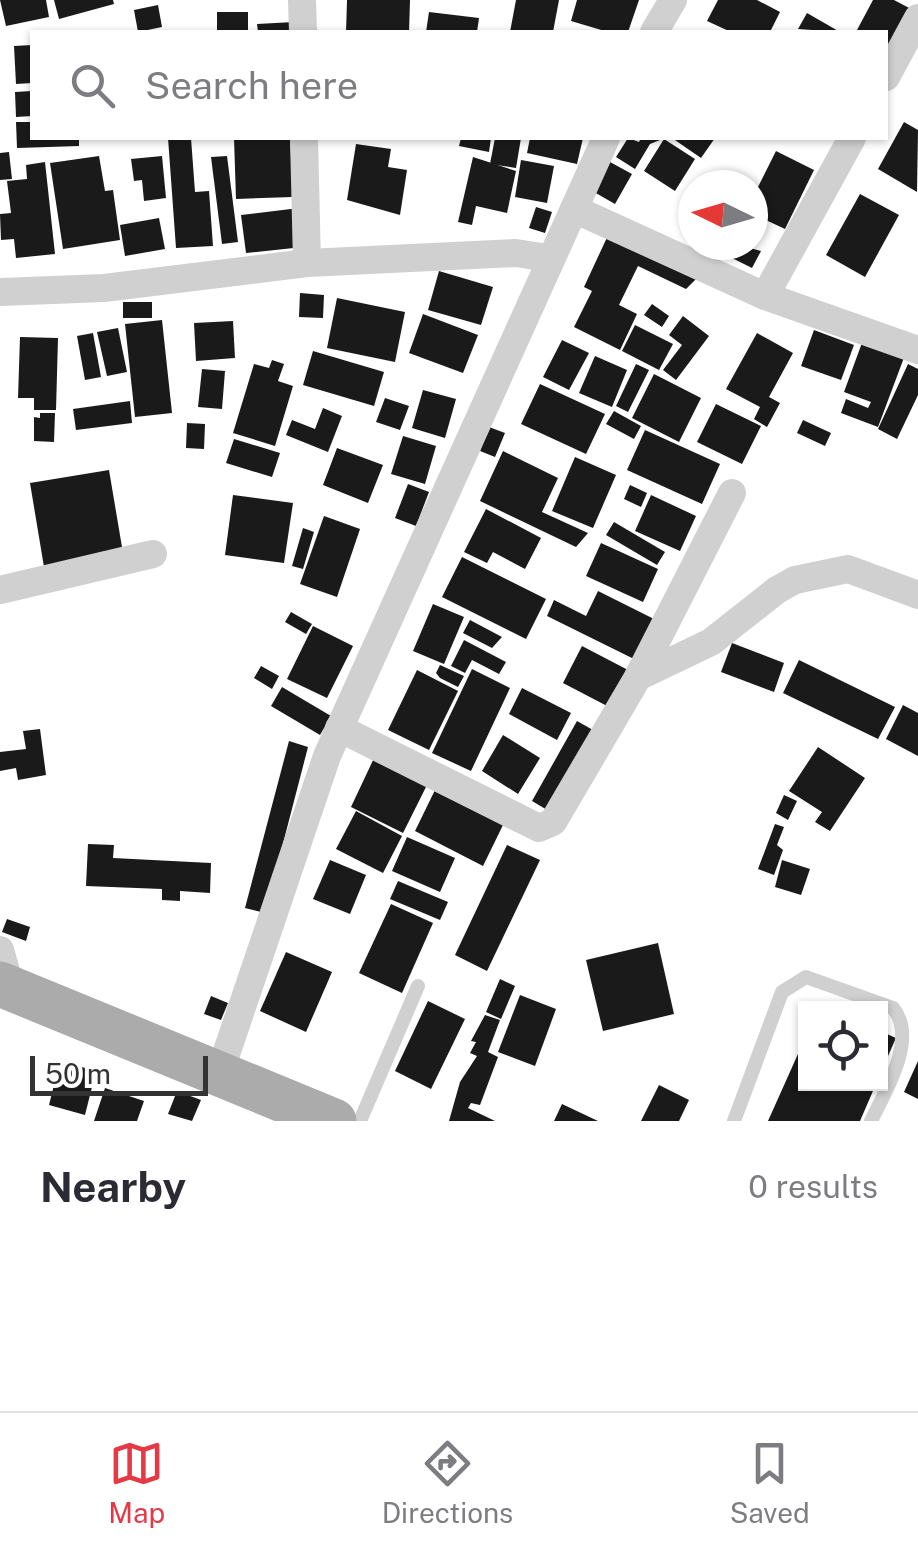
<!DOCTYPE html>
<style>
:root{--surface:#fff;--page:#f2f2f3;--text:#2b2b33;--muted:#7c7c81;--line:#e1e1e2;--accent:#e63946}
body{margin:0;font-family:"Public Sans",sans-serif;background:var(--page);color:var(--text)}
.controls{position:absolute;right:30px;bottom:30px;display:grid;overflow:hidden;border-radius:0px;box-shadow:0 2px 8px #0004}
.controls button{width:90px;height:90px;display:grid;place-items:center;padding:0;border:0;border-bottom:2px solid var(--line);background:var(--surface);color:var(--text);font:50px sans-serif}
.compass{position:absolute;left:678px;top:170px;width:90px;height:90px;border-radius:50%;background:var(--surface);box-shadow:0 2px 8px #0004;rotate:275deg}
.scale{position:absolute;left:30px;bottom:25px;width:178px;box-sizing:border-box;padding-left:10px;border:5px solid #333;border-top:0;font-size:28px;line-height:35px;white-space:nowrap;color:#333;-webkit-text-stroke:8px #fff;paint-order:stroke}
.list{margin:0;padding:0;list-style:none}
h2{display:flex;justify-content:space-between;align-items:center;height:130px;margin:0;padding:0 40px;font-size:42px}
h2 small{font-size:32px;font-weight:400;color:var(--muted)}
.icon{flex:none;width:55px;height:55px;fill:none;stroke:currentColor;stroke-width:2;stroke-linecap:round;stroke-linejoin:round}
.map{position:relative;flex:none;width:918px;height:1121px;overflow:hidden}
.search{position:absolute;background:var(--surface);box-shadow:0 2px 8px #0004;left:30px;right:30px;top:30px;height:110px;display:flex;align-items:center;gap:25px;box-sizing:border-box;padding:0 35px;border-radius:0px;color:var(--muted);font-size:38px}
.sheet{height:290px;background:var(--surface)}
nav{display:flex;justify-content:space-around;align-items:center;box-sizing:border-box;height:140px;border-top:2px solid var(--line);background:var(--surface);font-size:28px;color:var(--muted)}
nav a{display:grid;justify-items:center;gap:5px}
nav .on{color:var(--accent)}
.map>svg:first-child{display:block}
.building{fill:#1a1a1a}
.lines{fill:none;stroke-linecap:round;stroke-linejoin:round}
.lane{stroke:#d0d0d0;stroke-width:14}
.street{stroke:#d0d0d0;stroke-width:28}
.primary{stroke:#ababab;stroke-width:45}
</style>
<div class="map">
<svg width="918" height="1121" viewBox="0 0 918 1121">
<rect width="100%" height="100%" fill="#fff"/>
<!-- building -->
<g class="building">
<path d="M0 0H46L49 17 6 26Z"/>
<path d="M54 0H113L114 4 59 19Z"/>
<path d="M347 0H410L409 32H346Z"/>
<path d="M516 0H559L553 32H510Z"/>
<path d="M577 0H639L628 32H608L571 21Z"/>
<path d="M718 0H757L780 12 770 32H731L707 21Z"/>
<path d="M873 0H894L911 9 890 48 886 45V32L857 30Z"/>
<path d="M158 5 162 27 138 32 134 10Z"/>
<rect x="217" y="12" width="31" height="20"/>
<path d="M429 12 479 18 477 32H426Z"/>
<path d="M807 13 840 32 798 29Z"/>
<path d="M294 22V32H258L257 24Z"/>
<path d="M32 45V83L16 84 14 46Z"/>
<path d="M32 91V116L16 117 15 92Z"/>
<path d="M16 122H32V138H79V146L17 148Z"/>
<path d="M904 122 918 130 917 192 878 169Z"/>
<path d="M168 138H191L195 192 209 191 213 246 176 248Z"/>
<path d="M234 138H290L293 197 236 199Z"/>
<path d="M461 138H491L489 152 459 146Z"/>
<path d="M495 138H521L516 168 490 164Z"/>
<path d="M530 138H583L577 164 527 153Z"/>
<path d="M628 138 639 142 641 138 660 140 650 144 635 169 616 157Z"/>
<path d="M672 138H715L701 158Z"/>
<path d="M664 139 695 159 675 191 644 171Z"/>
<path d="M356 144 391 149 388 167 407 170 400 215 347 200Z"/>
<path d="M776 151 814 170 785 229 753 214V197Z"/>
<path d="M9 152 12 179 0 180V153Z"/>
<path d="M99 156 105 191 113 190 120 240 63 249 50 163Z"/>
<path d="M162 156 166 198 144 201 142 180 134 181 131 159Z"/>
<path d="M227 156 238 242 222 244 211 157Z"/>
<path d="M473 157 516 171 507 213 476 206 472 225 458 222Z"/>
<path d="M521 160 554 166 547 203 515 197Z"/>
<path d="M45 162 55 254 16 258 14 239 1 240 0 214 11 213 7 181 27 179 26 165Z"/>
<path d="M610 162 632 174 615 204 594 192Z"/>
<path d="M860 194 899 215 865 277 826 255Z"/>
<path d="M536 207 552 212 545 233 529 228Z"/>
<path d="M299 208 303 247 246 253 241 215Z"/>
<path d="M159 218 165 249 125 256 120 225Z"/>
<path d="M610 231 701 274 686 289 638 266 619 305 637 314 620 350 574 327 592 291 584 287Z"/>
<path d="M739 245 761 251 752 268 732 258Z"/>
<path d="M439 271 493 287 481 325 428 310Z"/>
<path d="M300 293 324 295 323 318 299 317Z"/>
<path d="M337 298 405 312 395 362 327 348Z"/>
<rect x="123" y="302" width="29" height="16"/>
<path d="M652 304 669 316 662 327 644 315Z"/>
<path d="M423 314 478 335 463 373 409 353Z"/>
<path d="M683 316 709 336 676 380 663 370 682 345 669 335Z"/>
<path d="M162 320 172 413 135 417 125 324Z"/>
<path d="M233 321 235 358 196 361 194 323Z"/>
<path d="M635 325 673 344 659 370 622 351Z"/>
<path d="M118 328 127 372 107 376 97 332Z"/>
<path d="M814 330 854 345 841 380 801 366Z"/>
<path d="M93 333 101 377 85 380 77 336Z"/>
<path d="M757 333 793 353 769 397 780 403 767 427 754 419 760 407 726 389Z"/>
<path d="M20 337 58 338 56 410H34V398H18Z"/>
<path d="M562 340 589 353 569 390 543 377Z"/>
<path d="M863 340 905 355 878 427 841 413 846 399 868 408 871 402 844 392Z"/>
<path d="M313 351 384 372 374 406 303 385Z"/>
<path d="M595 356 627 370 612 407 579 393Z"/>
<path d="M272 360 284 364 278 381 293 386 275 446 233 433 254 364 269 368Z"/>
<path d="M636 364 649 370 628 412 616 406Z"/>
<path d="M908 364 918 369V395L897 439 878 429Z"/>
<path d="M202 369 225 371 222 409 198 407Z"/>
<path d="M654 374 701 398 679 442 632 418Z"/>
<path d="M540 384 605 414 586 454 521 424Z"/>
<path d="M423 390 456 399 445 438 412 428Z"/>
<path d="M385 398 409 406 400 430 376 422Z"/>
<path d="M130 401 132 423 76 430 73 409Z"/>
<path d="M716 404 761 426 742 464 697 442Z"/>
<path d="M323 408 342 416 328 452 286 435 292 420 315 429Z"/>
<path d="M614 411 641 426 634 439 606 424Z"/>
<path d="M40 413H55L54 442 34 441V417L40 418Z"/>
<path d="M803 420 831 433 825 446 797 433Z"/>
<path d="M187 423 205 424 204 449 186 448Z"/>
<path d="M489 427 505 433 495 457 480 451Z"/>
<path d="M645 430 720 464 702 504 627 470Z"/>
<path d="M403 436 436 446 425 484 391 474Z"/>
<path d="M234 439 280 453 272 477 226 463Z"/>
<path d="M337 448 383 465 368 503 323 485Z"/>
<path d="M503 451 558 478 542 512 588 533 576 547 480 501Z"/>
<path d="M575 457 616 475 593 528 552 511Z"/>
<path d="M109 470 123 553 44 567 30 483Z"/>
<path d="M408 484 429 492 416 526 395 518Z"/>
<path d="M630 485 647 493 641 507 624 499Z"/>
<path d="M233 495 293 503 284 563 225 555Z"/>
<path d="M651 495 696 516 680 551 635 531Z"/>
<path d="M486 509 541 538 525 569 493 552 487 563 464 552Z"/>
<path d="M324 516 360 529 337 597 300 584Z"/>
<path d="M614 522 665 552 657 565 606 535Z"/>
<path d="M303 528 314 532 303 569 292 566Z"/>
<path d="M601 543 658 569 643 602 586 576Z"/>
<path d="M462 557 546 599 526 639 442 597Z"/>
<path d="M598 591 658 621 638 661 547 616 554 600 586 616Z"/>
<path d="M433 604 464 617 444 664 413 651Z"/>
<path d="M291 612 312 624 306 634 285 622Z"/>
<path d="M470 620 502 637 492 648 463 633Z"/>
<path d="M313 626 353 646 327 698 287 679Z"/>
<path d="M464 640 506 662 499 674 472 660 465 673 451 666Z"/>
<path d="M732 643 784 663 774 692 721 672Z"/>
<path d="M582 646 628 670 609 707 563 683Z"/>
<path d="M799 660 895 707 878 739 783 693Z"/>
<path d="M440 665 464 676 458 687 440 678 436 673Z"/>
<path d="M261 666 279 676 272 689 254 678Z"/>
<path d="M472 669 510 688 471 771 432 753Z"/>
<path d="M417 670 458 691 429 750 388 730Z"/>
<path d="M282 687 331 716 320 735 271 706Z"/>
<path d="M522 688 571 713 557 740 509 714Z"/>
<path d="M903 705 918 713V756L886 739Z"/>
<path d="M577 721 593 730 554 814 532 801Z"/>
<path d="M40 729 46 775 18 780 16 768 0 771V752L26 749 23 731Z"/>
<path d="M503 735 540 758 518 794 482 771Z"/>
<path d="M289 741 308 747 265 913 245 908Z"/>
<path d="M818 747 865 778 830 831 815 822 822 812 789 791Z"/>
<path d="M375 756 428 783 403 833 351 807Z"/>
<path d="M435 790 503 825 483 866 415 831Z"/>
<path d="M784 795 797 801 788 820 776 813Z"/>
<path d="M356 811 402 836 383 873 336 849Z"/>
<path d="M775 824 784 827 777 845 783 850 774 875 758 869Z"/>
<path d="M407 837 455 858 440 892 392 871Z"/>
<path d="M88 844 114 845 113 858 211 863 210 893 180 891V901L162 900V889L86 886Z"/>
<path d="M507 845 540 860 487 971 455 955Z"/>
<path d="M330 860 366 875 350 914 313 899Z"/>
<path d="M782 860 810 869 801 895 775 887Z"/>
<path d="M398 881 448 902 440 920 390 899Z"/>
<path d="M391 904 433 923 402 993 359 973Z"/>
<path d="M7 919 30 927 26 941 2 932Z"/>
<path d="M658 943 674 1014 603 1031 586 960Z"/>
<path d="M286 952 332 972 306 1032 260 1011Z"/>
<path d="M500 979 515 986 501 1019 486 1012Z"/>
<path d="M520 995 556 1009 535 1066 498 1052Z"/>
<path d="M211 996 228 1003 221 1020 204 1014Z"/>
<path d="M428 1001 465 1019 431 1089 395 1071Z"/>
<path d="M485 1015 500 1020 488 1052 498 1057 480 1105 471 1103 468 1108 495 1121H449L460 1082 477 1056 470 1053 476 1042 471 1041Z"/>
<path d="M880 1031 896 1038 880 1074Z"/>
<path d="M806 1036V1084H876L860 1121H768Z"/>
<path d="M60 1061 96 1071 85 1115 49 1105Z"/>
<path d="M918 1061V1099L904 1092Z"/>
<path d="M659 1085 689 1100 679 1121H641Z"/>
<path d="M105 1088 144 1101 137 1121H94Z"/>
<path d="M177 1091 201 1100 192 1121 168 1114Z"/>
<path d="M562 1104 598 1121H554Z"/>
</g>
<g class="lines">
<!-- lane -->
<g class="lane">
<path d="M360 1121 418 986"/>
<path d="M734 1121 782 992 806 977 893 1008C918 1038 886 1090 871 1121"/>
</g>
<!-- street -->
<g class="street">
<path d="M302 0 303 32"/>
<path d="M654 32 673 0"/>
<path d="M886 77 918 18"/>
<path d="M304 138 307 263"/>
<path d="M574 209 765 296 918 350"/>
<path d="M0 292 104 288 307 263 516 253 548 258"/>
<path d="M765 296 852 138"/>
<path d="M0 590 153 554"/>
<path d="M638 677 732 493"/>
<path d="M339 728 539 828 553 822 638 677 711 642 777 590 795 580 848 569 918 595"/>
<path d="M0 950 10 985"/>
<path d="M220 1072 327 756 606 138"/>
</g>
<!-- primary -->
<path class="primary" d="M0 984 334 1121"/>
</g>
</svg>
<div class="controls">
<button><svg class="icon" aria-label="locate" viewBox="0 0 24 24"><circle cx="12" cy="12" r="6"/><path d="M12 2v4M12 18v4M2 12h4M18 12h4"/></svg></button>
</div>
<svg class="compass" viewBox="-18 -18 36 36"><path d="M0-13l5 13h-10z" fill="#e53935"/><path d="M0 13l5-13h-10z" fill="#7c7c81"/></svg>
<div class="scale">50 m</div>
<div class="search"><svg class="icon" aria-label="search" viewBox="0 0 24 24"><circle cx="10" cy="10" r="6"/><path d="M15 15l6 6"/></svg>Search here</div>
</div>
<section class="sheet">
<h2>Nearby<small>0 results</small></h2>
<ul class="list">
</ul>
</section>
<nav>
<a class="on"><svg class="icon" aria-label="map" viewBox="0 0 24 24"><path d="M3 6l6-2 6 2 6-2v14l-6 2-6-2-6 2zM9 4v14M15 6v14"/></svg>Map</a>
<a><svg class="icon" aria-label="directions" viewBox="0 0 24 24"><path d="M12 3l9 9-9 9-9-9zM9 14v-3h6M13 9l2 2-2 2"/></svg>Directions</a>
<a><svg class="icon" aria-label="saved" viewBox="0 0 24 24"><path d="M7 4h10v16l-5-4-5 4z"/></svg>Saved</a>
</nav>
